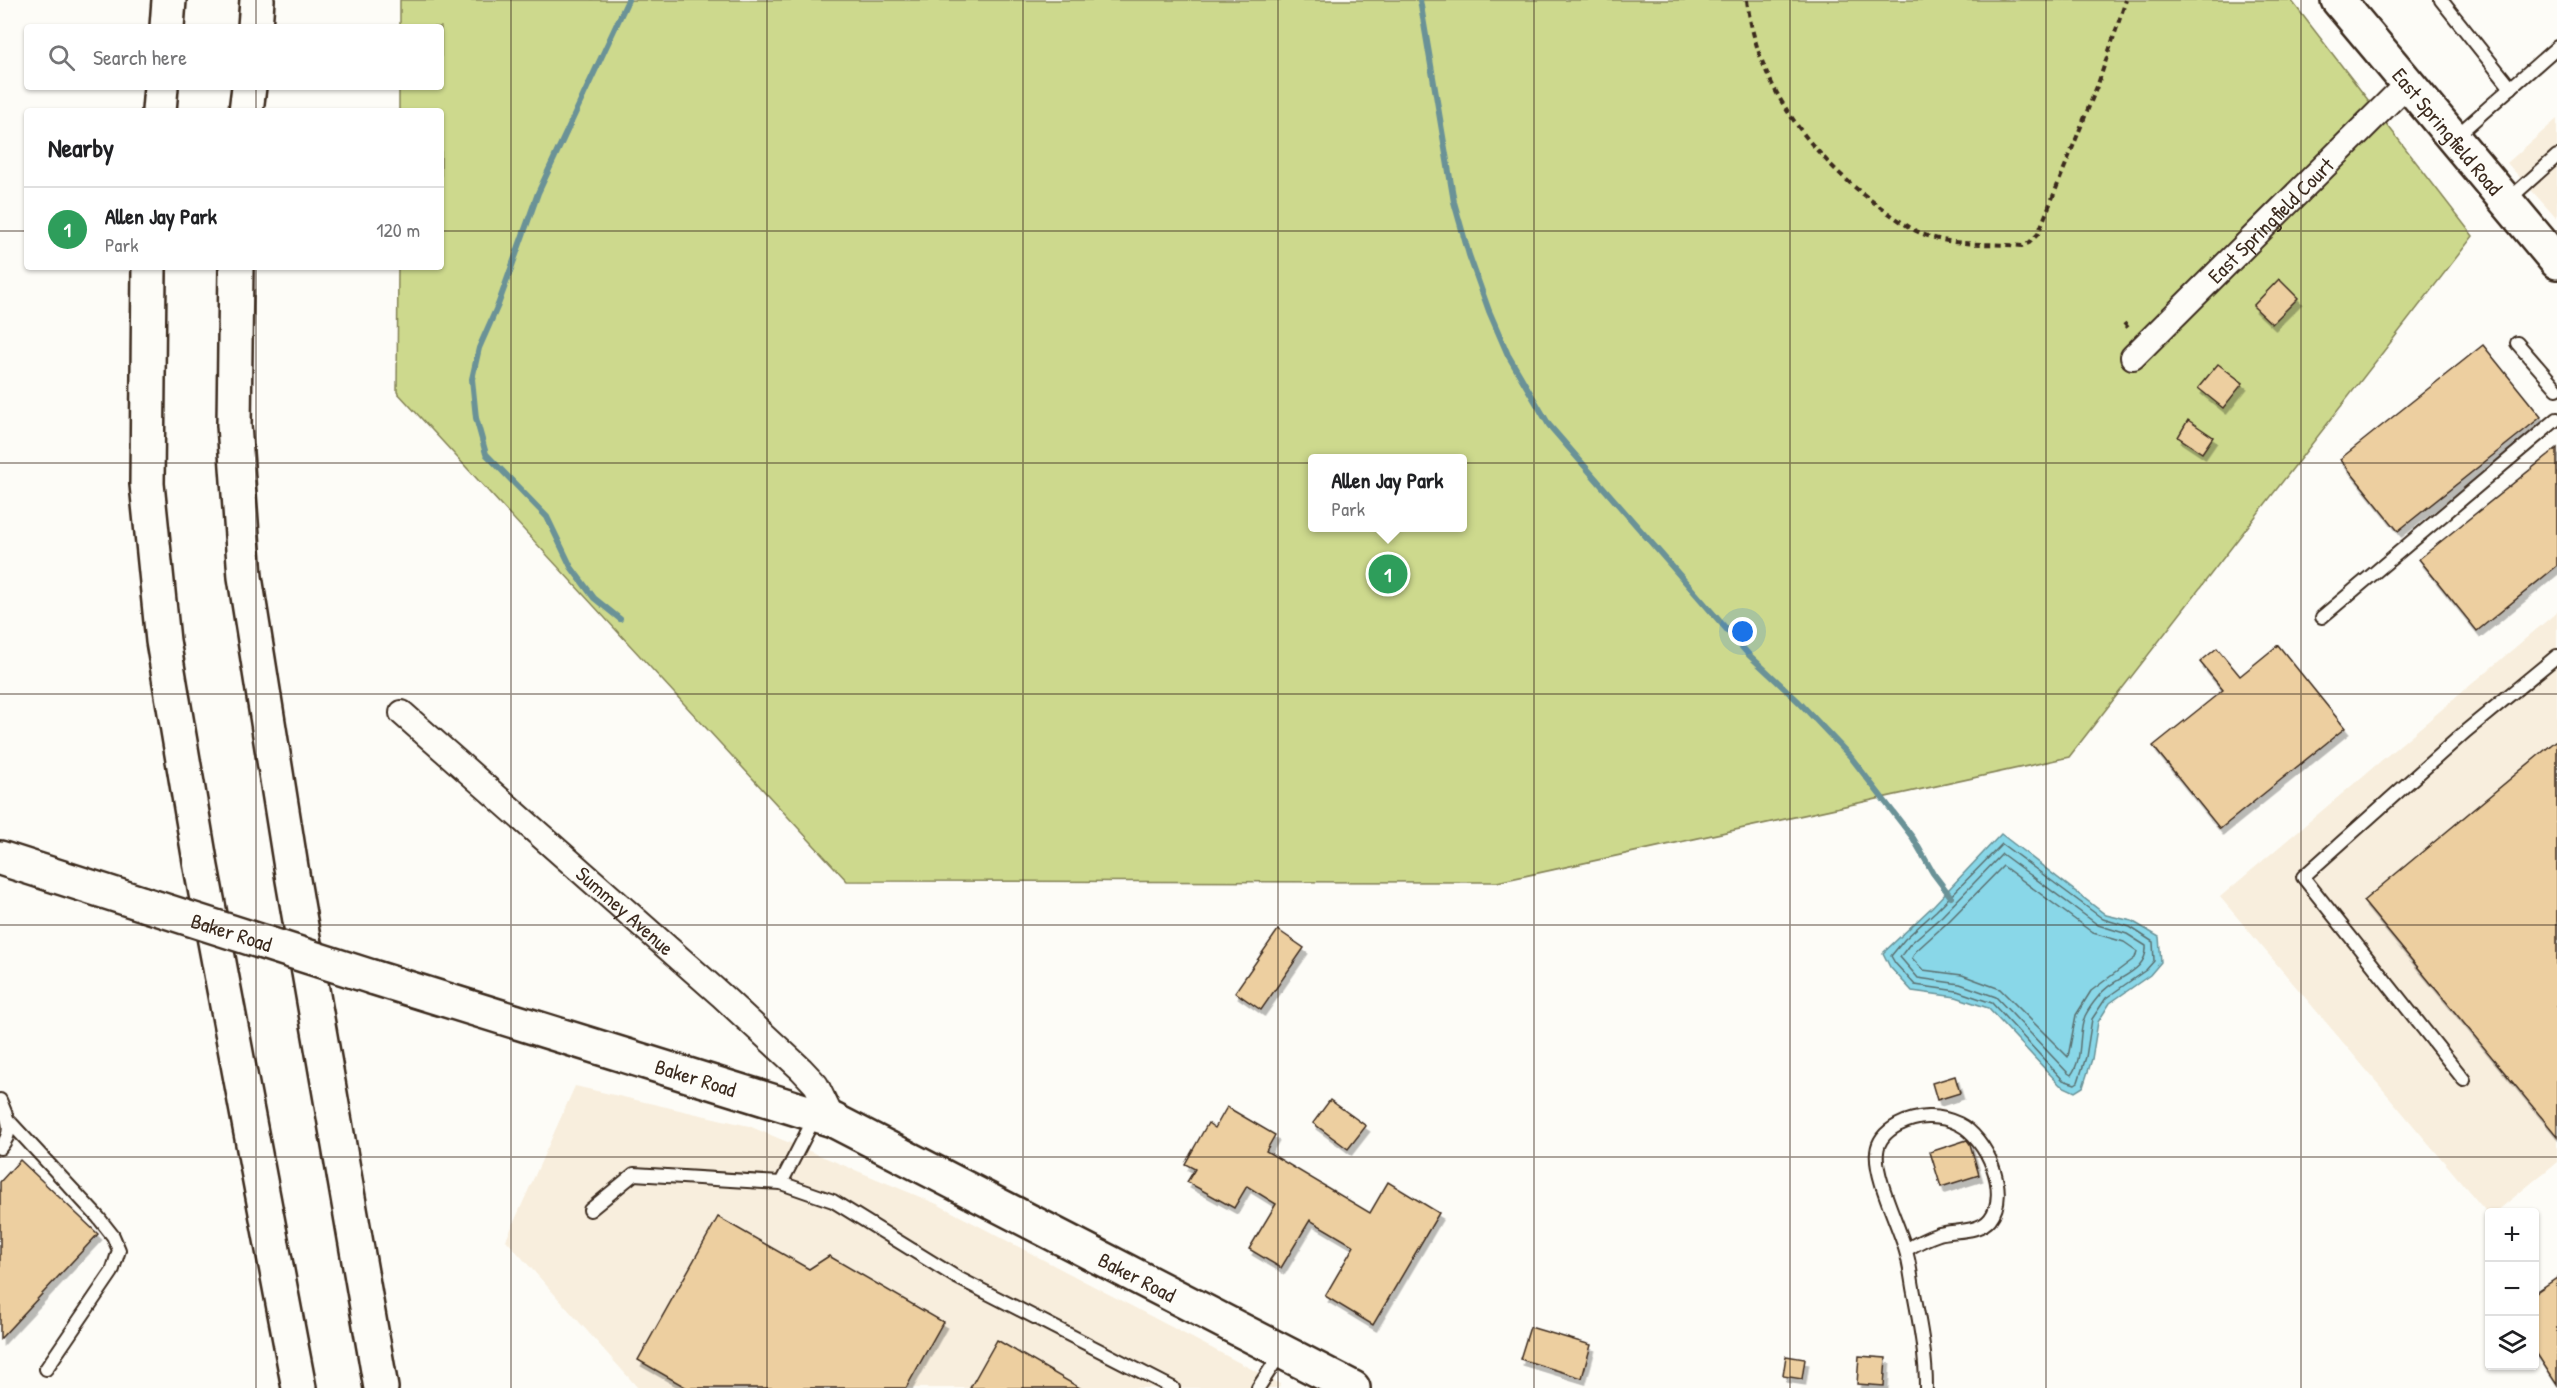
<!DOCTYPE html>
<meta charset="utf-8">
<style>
:root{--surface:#fff;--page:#f6f6f6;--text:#202124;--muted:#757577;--line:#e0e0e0;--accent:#1f6fb2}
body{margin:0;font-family:"Patrick Hand",sans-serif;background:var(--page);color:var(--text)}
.controls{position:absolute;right:18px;bottom:18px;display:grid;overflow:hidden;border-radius:6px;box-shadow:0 2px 4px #0004}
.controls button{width:54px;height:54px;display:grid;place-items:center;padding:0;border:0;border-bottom:2px solid var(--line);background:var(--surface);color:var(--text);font:30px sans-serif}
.you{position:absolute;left:1743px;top:632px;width:21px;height:21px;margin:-15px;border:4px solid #fff;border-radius:50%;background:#1a73e8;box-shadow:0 0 0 9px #1a73e833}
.badge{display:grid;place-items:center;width:39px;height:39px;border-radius:50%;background:var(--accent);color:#fff;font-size:20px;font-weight:700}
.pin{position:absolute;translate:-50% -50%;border:3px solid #fff;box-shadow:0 2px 6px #0006}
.popup{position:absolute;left:1308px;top:454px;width:159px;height:78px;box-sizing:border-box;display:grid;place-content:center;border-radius:6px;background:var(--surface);filter:drop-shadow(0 2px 4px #0005);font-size:20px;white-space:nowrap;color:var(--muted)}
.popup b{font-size:22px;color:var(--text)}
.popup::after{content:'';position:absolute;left:50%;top:100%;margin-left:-12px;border:12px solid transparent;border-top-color:var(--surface)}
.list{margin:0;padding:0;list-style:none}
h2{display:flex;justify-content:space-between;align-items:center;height:78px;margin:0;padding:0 24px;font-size:26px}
h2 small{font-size:20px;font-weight:400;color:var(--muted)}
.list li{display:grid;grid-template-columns:39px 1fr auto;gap:18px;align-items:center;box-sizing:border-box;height:84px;padding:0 24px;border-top:2px solid var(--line)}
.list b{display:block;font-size:22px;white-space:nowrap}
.list p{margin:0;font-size:20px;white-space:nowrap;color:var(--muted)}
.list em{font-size:20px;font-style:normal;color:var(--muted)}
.icon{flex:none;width:33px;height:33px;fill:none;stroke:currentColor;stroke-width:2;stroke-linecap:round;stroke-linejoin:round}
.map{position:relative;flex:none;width:2557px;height:1388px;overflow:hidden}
.search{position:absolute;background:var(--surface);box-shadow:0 2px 4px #0004;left:24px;top:24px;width:420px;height:66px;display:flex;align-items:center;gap:15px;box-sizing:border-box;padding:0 21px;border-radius:6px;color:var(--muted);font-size:22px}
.panel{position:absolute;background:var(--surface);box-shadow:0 2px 4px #0004;left:24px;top:108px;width:420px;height:162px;border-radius:6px}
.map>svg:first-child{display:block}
.built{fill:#f8eedd}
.green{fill:#cdd98d;stroke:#848256;stroke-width:1.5;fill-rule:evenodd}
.water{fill:#89d7e8;stroke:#6a9297;stroke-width:1.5}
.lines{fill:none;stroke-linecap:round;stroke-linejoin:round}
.shore{stroke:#5a6f6f;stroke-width:1.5}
.stream{stroke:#6a9297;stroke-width:6}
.building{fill:#edcfa0;stroke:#3b2a1e;stroke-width:1.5;filter:url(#shadow)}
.lane-casing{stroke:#3b2a1e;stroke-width:16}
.street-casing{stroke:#3b2a1e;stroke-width:28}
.secondary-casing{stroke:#3b2a1e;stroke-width:38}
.highway-casing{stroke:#3b2a1e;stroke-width:38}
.path{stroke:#3b2a1e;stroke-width:4;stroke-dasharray:6 4.5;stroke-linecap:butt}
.lane{stroke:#fdfcf7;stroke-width:12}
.street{stroke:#fdfcf7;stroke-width:24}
.secondary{stroke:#fdfcf7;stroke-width:33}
.highway{stroke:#fdfcf7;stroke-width:33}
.secondary-bridge-casing{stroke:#3b2a1e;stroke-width:38;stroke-linecap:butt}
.secondary-bridge{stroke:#fdfcf7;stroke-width:33}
.grid{fill:none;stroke:#3b2a1e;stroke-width:1.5;stroke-opacity:0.55}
.labels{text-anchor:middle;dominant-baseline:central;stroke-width:6;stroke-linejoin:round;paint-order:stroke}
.street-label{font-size:21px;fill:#3b2a1e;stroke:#fdfcf7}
</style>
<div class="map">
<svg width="2557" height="1388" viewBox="0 0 2557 1388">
<defs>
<filter id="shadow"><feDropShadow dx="3.5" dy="6" stdDeviation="0" flood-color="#0004"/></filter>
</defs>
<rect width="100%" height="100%" fill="#fdfcf7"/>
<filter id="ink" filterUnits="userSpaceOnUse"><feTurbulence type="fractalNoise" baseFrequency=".0167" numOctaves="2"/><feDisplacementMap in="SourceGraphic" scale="12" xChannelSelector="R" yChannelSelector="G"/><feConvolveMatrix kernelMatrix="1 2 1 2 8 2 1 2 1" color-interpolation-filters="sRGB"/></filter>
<g filter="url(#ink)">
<!-- built -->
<g class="built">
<path d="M2557 119V219L2507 163Z"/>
<path d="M2557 612V1162L2496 1212H2490L2489 1215 2220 897Z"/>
<path d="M575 1086 749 1126 937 1204 1280 1384 1279 1388H638L506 1240Z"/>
</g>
<!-- green -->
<path class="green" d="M400 0H2291L2473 236 2069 757 1497 882 847 881 397 392 398 267H441V111H399V87H441V27H400ZM1313 458H1463V528H1313Z"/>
<!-- water -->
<path class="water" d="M2001 834 2106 915 2132 921 2159 937 2161 962 2150 975 2110 1003 2098 1022 2092 1059 2083 1087 2075 1092 2060 1085 1988 1008 1956 997 1912 991 1890 967 1883 953 1932 907Z"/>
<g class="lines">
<!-- shore -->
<g class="shore">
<path d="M2002 844 2103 919 2130 927 2153 942 2154 961 2146 970 2106 998 2092 1019 2086 1057 2078 1082 2075 1084 2063 1080 1992 1003 1957 991 1915 985 1895 963 1891 956 1905 939 1936 911Z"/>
<path d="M2002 854 2098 925 2127 934 2146 946C2148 974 2111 977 2098 997 2093 1003 2088 1010 2085 1016 2077 1035 2084 1058 2071 1075L2068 1073 1996 997 1960 984 1918 978 1900 957 1910 944 1942 916Z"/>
<path d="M2003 866 2093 933 2124 942 2137 951 2135 958 2091 991 2076 1015 2068 1057 2000 989 1962 975 1923 970 1912 958 1916 951 1948 922Z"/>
</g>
<!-- stream -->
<g class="stream">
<path d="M1420 0 1454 202 1469 255 1489 311 1508 355 1549 425 1749 655 1799 702 1850 756 1913 838 1933 873 1951 897"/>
<path d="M620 619 594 598 571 567 547 517 486 454 476 418 472 379 479 348 498 305 538 193 628 0"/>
</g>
</g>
<!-- building -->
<g class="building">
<path d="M2279 279 2298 298 2272 324 2253 306Z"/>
<path d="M2483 345 2541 417 2398 531 2340 459Z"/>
<path d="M2218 364 2243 383 2223 408 2198 388Z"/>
<path d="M2188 420 2213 437 2202 453 2178 437Z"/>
<path d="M2557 448V566L2477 631 2419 559Z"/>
<path d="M2278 645 2345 728 2220 829 2153 746 2223 690 2200 662 2217 648 2240 676Z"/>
<path d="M2557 740V1136L2363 901Z"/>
<path d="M1278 930 1304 948 1261 1010 1235 992Z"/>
<path d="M1955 1076 1960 1093 1937 1100 1932 1083Z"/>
<path d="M1330 1100 1366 1126 1348 1149 1313 1123Z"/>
<path d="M1227 1107 1275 1135 1266 1151 1370 1213 1388 1182 1439 1213 1373 1325 1325 1296 1354 1246 1310 1220 1281 1268 1249 1249 1276 1204 1247 1186 1234 1208 1187 1182 1195 1169 1185 1164 1208 1123 1215 1128Z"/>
<path d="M1967 1140 1970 1144 1979 1175 1941 1187 1930 1152Z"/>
<path d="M20 1160 98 1234 0 1339V1182Z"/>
<path d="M718 1217 809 1269 829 1256 943 1322 906 1388H687L638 1360Z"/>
<path d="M2557 1278V1385L2535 1351V1293Z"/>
<path d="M1530 1327 1591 1345 1582 1378 1520 1359Z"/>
<path d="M997 1340 1080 1388H970Z"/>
<path d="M1786 1356 1805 1359 1802 1379 1783 1376Z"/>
<path d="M1859 1356 1886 1358 1884 1386 1857 1384Z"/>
</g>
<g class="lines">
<defs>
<g id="lane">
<path d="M2441 0 2511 88"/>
<path d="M2454 138 2557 47"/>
<path d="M2507 201 2557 156"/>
<path d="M2517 343 2557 389"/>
<path d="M2322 617 2557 419"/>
<path d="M2464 1080 2303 877 2466 731 2557 656"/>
<path d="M0 1100C8 1119 15 1131 0 1148"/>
<path d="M10 1122 98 1217 113 1236 119 1250 112 1272 46 1369"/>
<path d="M781 1183 816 1115"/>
<path d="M590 1210 634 1174 781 1183 833 1201 956 1277 1173 1388"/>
<path d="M1906 1250C1917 1243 1927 1238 1939 1234 1954 1230 1979 1233 1990 1219 2011 1192 1986 1137 1959 1124 1939 1114 1917 1115 1898 1125 1887 1131 1878 1140 1877 1152 1874 1176 1898 1224 1905 1248 1910 1263 1911 1278 1914 1293 1920 1325 1926 1355 1926 1388"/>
<path d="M1258 1388 1281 1353"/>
</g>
<g id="street">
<path id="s1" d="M2133 357 2407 84"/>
<path id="s2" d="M402 713 721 995 801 1069 816 1085 833 1120"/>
</g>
<g id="secondary">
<path id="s3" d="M2338 0 2557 262"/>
<path d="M0 858 144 904"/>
<path id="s4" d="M372 977 833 1120 1353 1388"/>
</g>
<g id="highway">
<path d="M167 27 169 0"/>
<path d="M255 27 257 0"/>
<path d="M159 111 161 87"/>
<path d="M246 111 249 87"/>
<path d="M149 267 147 484 163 641 201 867 299 1388"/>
<path d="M236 267 234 425 245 577 293 880 381 1388"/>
</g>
</defs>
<!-- lane casing -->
<use href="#lane" class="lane-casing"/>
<!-- street casing -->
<use href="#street" class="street-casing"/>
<!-- secondary casing -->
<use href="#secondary" class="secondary-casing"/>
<!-- highway casing -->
<use href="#highway" class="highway-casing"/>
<!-- path -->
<g class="path">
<path d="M1747 0C1757 85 1809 154 1876 204 1892 215 1911 231 1931 237 1959 246 1992 243 2022 246L2029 243 2038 234 2098 84 2126 0"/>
<path d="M2124 323 2130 330"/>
</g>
<!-- lane -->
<use href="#lane" class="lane"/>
<!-- street -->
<use href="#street" class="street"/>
<!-- secondary -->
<use href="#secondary" class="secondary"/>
<!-- highway -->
<use href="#highway" class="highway"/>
<defs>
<g id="secondary-bridge">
<path id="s5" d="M144 904 372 977"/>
</g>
</defs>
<!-- secondary-bridge casing -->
<use href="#secondary-bridge" class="secondary-bridge-casing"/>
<!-- secondary-bridge -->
<use href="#secondary-bridge" class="secondary-bridge"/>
</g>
</g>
<!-- grid -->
<path class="grid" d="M256 0V27M511 0V1388M767 0V1388M1023 0V1388M1278 0V1388M1534 0V1388M1790 0V1388M2046 0V1388M2301 0V1388M256 87V111M0 231H27M441 231H2557M256 267V1388M0 463H2557M0 694H2557M0 925H2557M0 1157H2557"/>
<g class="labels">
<!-- street labels -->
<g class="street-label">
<text stroke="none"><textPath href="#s3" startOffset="171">East Springfield Road</textPath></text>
<text stroke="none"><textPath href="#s1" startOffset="194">East Springfield Court</textPath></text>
<text stroke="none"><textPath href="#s2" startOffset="298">Summey Avenue</textPath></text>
<text stroke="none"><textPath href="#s5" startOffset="92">Baker Road</textPath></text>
<text stroke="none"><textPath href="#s4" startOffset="339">Baker Road</textPath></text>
<text stroke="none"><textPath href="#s4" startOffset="825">Baker Road</textPath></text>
</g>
</g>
</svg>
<div class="controls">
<button>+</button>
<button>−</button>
<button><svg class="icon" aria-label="layers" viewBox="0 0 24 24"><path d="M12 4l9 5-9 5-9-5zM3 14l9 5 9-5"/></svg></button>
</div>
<div class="you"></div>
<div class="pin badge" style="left:1388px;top:574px;background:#2e9e5b">1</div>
<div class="popup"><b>Allen Jay Park</b>Park</div>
<div class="search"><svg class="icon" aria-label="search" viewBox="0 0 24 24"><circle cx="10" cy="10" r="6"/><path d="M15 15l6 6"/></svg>Search here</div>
<section class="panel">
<h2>Nearby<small></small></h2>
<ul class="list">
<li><span class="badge" style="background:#2e9e5b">1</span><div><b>Allen Jay Park</b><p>Park</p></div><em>120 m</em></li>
</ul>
</section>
</div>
